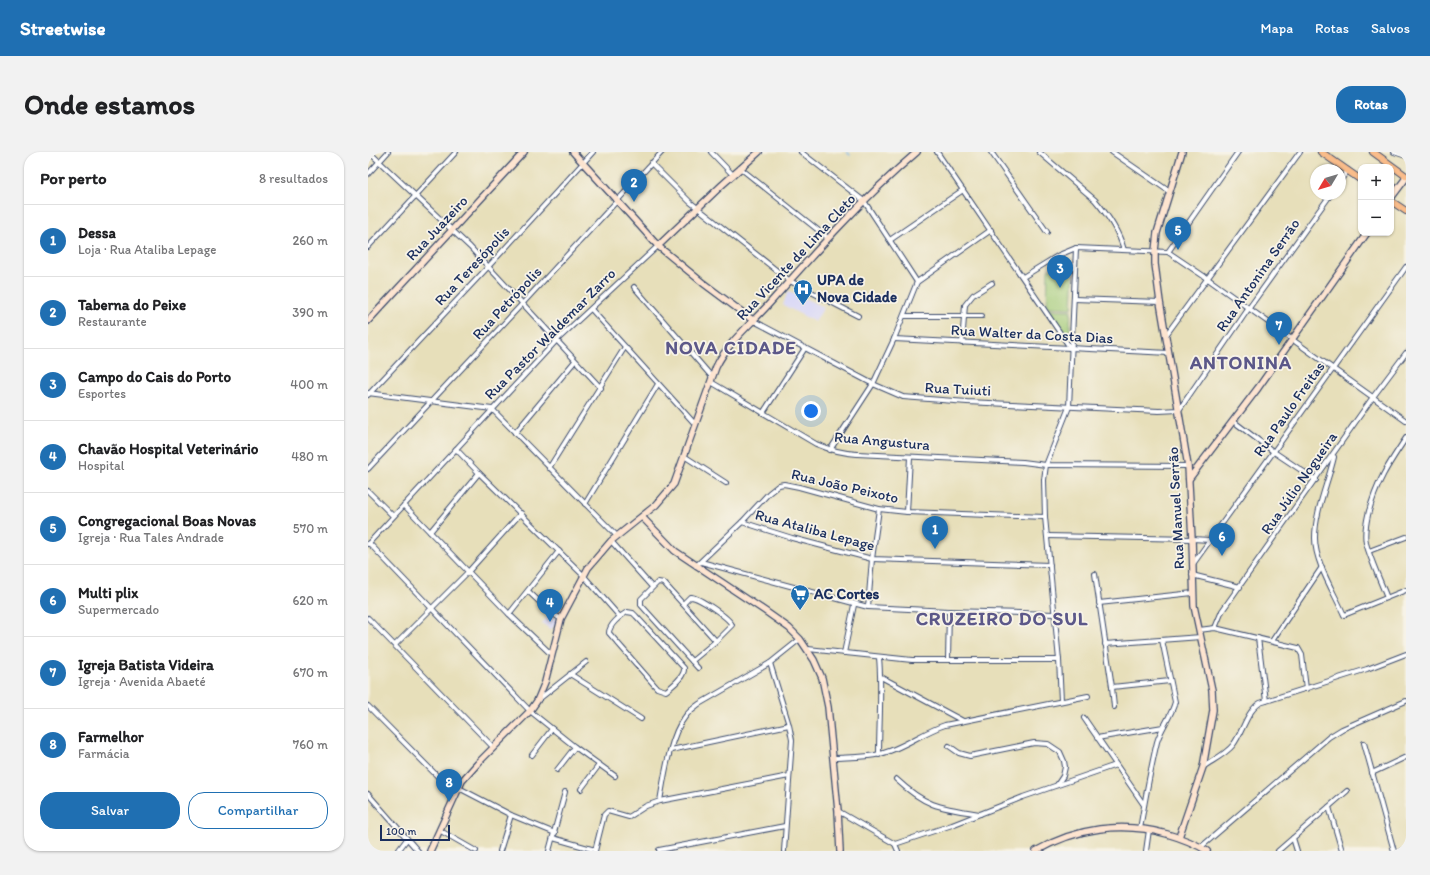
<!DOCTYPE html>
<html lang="pt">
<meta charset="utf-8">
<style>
:root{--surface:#fff;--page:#f2f2f2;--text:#202124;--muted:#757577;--line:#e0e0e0;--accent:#1f6fb2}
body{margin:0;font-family:Itim,sans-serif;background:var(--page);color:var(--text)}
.controls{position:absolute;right:12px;top:12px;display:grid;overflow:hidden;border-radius:8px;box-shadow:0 1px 3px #0004}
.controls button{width:36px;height:36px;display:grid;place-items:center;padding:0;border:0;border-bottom:1px solid var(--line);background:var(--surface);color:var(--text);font:20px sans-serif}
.compass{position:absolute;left:942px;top:12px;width:36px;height:36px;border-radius:50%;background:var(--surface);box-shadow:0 1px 3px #0004;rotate:232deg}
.scale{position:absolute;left:12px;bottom:10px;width:70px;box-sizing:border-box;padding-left:4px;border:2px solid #1b2f5e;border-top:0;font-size:11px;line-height:14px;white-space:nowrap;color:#1b2f5e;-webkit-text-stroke:3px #f7f3e8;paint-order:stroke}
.you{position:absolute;left:443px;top:259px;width:14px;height:14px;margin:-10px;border:3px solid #fff;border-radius:50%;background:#1a73e8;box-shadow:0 0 0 6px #1a73e833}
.badge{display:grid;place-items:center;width:26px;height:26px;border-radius:50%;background:var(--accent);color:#fff;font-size:13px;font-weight:700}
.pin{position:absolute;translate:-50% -33px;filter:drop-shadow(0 1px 2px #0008)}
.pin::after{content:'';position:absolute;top:21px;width:14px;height:12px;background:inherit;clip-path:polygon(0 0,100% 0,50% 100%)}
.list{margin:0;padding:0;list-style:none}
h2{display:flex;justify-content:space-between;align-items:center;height:52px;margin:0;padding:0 16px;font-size:17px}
h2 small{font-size:13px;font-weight:400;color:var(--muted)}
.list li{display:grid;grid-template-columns:26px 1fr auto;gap:12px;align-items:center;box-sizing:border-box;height:72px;padding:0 16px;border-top:1px solid var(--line)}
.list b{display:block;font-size:15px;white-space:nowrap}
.list p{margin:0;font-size:13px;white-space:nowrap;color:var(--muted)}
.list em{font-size:13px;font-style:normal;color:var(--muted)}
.actions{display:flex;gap:8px;padding:12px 16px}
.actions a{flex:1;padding:9px 0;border:1px solid var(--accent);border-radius:16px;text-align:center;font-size:14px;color:var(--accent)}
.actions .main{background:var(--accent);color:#fff}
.map{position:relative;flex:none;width:1038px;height:699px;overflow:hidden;border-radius:16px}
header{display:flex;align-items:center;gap:24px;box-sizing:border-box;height:56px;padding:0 20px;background:var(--accent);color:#fff}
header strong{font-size:19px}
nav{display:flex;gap:22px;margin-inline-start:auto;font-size:14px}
.intro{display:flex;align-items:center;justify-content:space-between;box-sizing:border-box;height:96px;padding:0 24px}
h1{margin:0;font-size:28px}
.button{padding:10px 18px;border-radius:16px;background:var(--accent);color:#fff;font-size:14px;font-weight:700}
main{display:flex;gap:24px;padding:0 24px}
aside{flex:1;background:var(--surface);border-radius:16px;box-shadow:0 1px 3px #0004}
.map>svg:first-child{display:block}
.built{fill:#d8d7f8}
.green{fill:#a2ca76;stroke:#5e7c6a}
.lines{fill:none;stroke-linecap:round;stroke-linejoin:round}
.stream{stroke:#7cb9ee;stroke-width:1.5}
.street-casing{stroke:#3a496c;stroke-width:6}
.secondary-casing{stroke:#3a496c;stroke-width:8}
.primary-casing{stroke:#3a496c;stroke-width:8}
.street{stroke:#fff;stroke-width:4}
.secondary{stroke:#fde4d0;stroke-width:5.5}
.primary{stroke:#f9bc8a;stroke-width:6}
.labels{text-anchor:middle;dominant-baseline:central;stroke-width:3.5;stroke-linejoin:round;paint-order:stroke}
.street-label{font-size:15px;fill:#1b2f5e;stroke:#f7f3e8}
.poi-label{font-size:15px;font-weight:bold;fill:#1b2f5e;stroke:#f7f3e8;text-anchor:start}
.district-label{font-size:19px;font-weight:bold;letter-spacing:1px;fill:#5c5889;stroke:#f7f3e8}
</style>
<header>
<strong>Streetwise</strong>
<nav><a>Mapa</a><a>Rotas</a><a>Salvos</a></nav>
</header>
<div class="intro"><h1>Onde estamos</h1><a class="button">Rotas</a></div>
<main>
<aside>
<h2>Por perto<small>8 resultados</small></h2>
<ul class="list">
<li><span class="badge">1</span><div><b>Dessa</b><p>Loja · Rua Ataliba Lepage</p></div><em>260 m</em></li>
<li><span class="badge">2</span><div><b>Taberna do Peixe</b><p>Restaurante</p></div><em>390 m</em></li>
<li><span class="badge">3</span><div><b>Campo do Cais do Porto</b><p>Esportes</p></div><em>400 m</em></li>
<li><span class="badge">4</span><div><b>Chavão Hospital Veterinário</b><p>Hospital</p></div><em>480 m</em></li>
<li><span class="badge">5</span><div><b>Congregacional Boas Novas</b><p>Igreja · Rua Tales Andrade</p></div><em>570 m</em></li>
<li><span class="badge">6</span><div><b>Multi plix</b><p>Supermercado</p></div><em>620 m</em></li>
<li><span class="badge">7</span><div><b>Igreja Batista Videira</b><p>Igreja · Avenida Abaeté</p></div><em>670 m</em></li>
<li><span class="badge">8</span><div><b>Farmelhor</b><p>Farmácia</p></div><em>760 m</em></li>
</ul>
<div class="actions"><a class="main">Salvar</a><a>Compartilhar</a></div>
</aside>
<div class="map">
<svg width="1038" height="699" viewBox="0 0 1038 699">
<rect width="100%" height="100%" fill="#f7f3e8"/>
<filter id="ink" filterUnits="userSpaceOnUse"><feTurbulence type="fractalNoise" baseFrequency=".025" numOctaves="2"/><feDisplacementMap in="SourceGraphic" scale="8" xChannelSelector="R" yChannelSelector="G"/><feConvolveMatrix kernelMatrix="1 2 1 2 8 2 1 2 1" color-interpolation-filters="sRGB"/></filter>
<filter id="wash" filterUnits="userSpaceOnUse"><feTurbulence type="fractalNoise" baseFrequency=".012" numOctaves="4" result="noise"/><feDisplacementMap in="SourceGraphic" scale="16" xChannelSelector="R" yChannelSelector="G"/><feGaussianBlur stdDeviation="0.9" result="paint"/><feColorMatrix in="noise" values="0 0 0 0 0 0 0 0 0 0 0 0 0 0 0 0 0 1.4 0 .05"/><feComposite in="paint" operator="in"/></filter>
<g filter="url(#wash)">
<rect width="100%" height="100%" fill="#e7dfba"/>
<!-- built -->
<g class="built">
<path d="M420 139 456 155 447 170 415 153Z"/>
<path d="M182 462 190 469 183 478 174 471Z"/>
</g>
<!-- green -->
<g class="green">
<path d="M706 115 704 156 679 155 680 117Z"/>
<path d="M678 157 703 158 701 188Z"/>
</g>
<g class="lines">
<!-- stream -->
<path class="stream" d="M479 0 482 3"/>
</g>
</g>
<g filter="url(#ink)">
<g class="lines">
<defs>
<g id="street">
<path d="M1 0 102 95 233 236"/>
<path d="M343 0 365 23"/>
<path d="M433 0 496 49 549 130"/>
<path d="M569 0 703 197"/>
<path d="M623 0 679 80"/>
<path d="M671 0 727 48C739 62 751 80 756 98"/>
<path d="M744 0 802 40"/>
<path d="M1026 0 1038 4"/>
<path d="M283 11 322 50 422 129 490 164"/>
<path d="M372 16 460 86"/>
<path d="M0 22 20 0"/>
<path d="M972 29 980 18"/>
<path d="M522 88 595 38"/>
<path d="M0 95 88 0"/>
<path d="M800 100 870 0"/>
<path d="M655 125 691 103 708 96 800 100 840 127 1038 269"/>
<path d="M266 135 344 225"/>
<path d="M706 147 792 150"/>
<path d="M223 157 327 272"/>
<path d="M536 164H614"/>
<path d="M386 169 505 232 535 245 599 250 791 259 811 258 881 156 963 42"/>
<path d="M798 183 932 0"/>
<path d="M526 187 801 201"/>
<path d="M594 191 597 153 605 143 624 131"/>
<path d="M343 230 448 292C462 298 474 301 489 302L655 310 678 313 820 314"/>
<path d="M0 241 124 257 249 384"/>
<path d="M0 243 120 115 225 0"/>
<path d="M395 261 437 196"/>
<path d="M865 269 906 300 948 328"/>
<path d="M147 281 207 209"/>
<path d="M88 297 111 321 215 423 252 465"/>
<path d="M462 298 505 232 526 187 549 130 623 78"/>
<path d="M316 304 358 331"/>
<path d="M966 305C960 331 947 359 947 386 947 411 966 440 976 463L1038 438"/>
<path d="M181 316 257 195"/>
<path d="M0 317 155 151 294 0"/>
<path d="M0 339 25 364"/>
<path d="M217 352 290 232"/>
<path d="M36 353 141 462 184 503"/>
<path d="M539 360 542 305"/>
<path d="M374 370 424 386 504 407 682 413"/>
<path d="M62 380 111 321"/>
<path d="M680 384 824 387 842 388"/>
<path d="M243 389 284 435"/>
<path d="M1 391 162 559 207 595 247 624"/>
<path d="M0 392 189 188 290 94"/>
<path d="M1001 399 1038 385"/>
<path d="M333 410 500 455 581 459 687 462"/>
<path d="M825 412 1038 115"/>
<path d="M328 414 374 370 401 341 411 333 416 332 431 335 511 357 539 360 677 365"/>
<path d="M727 422 744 535 746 555"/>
<path d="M824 423 872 435"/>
<path d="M160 439 182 460 193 467"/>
<path d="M1019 446C1012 428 1003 409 998 391 996 382 998 372 1000 363 1008 331 1020 313 1038 286"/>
<path d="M731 451 825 441"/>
<path d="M315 452 322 445C330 444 361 466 364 473L348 489 324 509"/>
<path d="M500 455 504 407 511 357"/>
<path d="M259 460 265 461 268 464 316 516C317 525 304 534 298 539L289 536 241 481C241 473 252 464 259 460Z"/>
<path d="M141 462 191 399"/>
<path d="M0 466 125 595"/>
<path d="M847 476 854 459 1005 245 1038 201"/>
<path d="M831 478 847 476 930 496 934 503 938 537"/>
<path d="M890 486 898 549"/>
<path d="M904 489 954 415"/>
<path d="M737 492 833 485"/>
<path d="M27 493 100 420 153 361"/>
<path d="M440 497 544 508H691"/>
<path d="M476 501 486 453"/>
<path d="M511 505C514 538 511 570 511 603"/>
<path d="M580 508 581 459"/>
<path d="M402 511 421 573 424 588 416 699"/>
<path d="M330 516 273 453V447L290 430 296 431 348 489"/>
<path d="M202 522 273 567"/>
<path d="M513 525 595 569"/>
<path d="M744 535 802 529"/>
<path d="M170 548 218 510"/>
<path d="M693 549 691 508 677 365 676 328 678 313 701 255 708 96"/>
<path d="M0 554 88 643"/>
<path d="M716 566 776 653"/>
<path d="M729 586 795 575"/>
<path d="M996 591 1026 699"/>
<path d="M581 594 591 601 602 604 666 591 680 592 692 600 696 609 697 615 695 624 689 633"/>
<path d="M303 598 421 573"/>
<path d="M164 603 184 577"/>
<path d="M465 606C480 605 497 606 512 602 534 597 555 580 577 573L720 544"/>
<path d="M835 615C845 608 858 602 865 593 875 580 878 560 892 551L999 517 1038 502"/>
<path d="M189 618 207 595"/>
<path d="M1004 621 1038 605"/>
<path d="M528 627C558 655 572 656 612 662"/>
<path d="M91 636 143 663 187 681"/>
<path d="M213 637 231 613"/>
<path d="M0 642 50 699"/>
<path d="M292 649C296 626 302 583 317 565 321 559 326 556 331 552L402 511 432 487"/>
<path d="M961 655 974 699"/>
<path d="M470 659 527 692 530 699"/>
<path d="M772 677C777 648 782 619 789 590 793 576 803 565 807 550L794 488"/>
<path d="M71 678 108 699"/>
<path d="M185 686 227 698"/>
<path d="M925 686 929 699"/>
<path d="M527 692 584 673 655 645 748 613"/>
<path d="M833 695 961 585 974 577 1038 549"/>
<path d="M291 698 417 674"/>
<path d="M30 699 39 687"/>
<path d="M132 699 143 663"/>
<path d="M181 699 197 640"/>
<path d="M227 699 236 663 240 659 261 665 278 654 292 649 421 624"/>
<path d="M778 699 781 678"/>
<path d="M910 699 979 639"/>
<path d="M1033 699 1038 697"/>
</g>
<g id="secondary">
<path d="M205 0 290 94 335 131 386 169"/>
<path d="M1023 46 1038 26"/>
<path d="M290 94 354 33 391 0"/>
<path d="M0 169 156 0"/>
<path d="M821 327 890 236 999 81"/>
<path d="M274 365 307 399 397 459 421 476 432 487 446 508 454 526 460 555 470 659 472 699"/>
<path d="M811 685 835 615 845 558 844 538 826 454 824 387 820 314 792 150 787 112V99L789 81 814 0"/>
<path d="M62 699 94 629 111 610 162 559 169 549 177 530 193 467 220 416 243 389 288 353 306 332 348 215C360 190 382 173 401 152 448 99 495 46 549 0"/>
<path d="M668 699C708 676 754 669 799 682 813 686 827 691 839 699"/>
</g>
<g id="primary">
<path d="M953 0 993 28"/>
<path d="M1005 0 1038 24"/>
<path d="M1023 49 1038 59"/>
</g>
</defs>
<!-- street casing -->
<use href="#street" class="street-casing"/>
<!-- secondary casing -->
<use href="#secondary" class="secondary-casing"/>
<!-- primary casing -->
<use href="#primary" class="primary-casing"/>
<!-- street -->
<use href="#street" class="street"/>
<!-- secondary -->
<use href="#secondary" class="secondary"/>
<!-- primary -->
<use href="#primary" class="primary"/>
</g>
</g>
<!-- icons -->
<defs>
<symbol id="hospital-pin" viewBox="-11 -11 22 30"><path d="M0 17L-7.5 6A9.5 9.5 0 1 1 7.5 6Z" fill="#1f6fb2" stroke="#f7f3e8"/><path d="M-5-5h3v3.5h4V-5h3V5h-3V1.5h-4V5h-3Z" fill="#fff"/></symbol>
<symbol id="supermarket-pin" viewBox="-11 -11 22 30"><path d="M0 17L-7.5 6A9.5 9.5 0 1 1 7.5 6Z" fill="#1f6fb2" stroke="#f7f3e8"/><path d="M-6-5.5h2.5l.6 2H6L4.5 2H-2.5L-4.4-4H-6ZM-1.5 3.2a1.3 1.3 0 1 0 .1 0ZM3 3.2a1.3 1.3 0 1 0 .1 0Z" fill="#fff"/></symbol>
</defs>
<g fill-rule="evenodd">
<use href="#hospital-pin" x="424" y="126" width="22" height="30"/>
<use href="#supermarket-pin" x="421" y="431" width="22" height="30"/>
</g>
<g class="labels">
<!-- street labels -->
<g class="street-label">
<text transform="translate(69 76) rotate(-47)">Rua Juazeiro</text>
<text transform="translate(428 105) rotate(-47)">Rua Vicente de Lima Cleto</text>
<text transform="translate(104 114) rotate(-47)">Rua Teresópolis</text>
<text transform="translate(890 123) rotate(-55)">Rua Antonina Serrão</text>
<text transform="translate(139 151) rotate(-47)">Rua Petrópolis</text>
<text transform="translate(182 182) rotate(-45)">Rua Pastor Waldemar Zarro</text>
<text transform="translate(664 182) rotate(3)">Rua Walter da Costa Dias</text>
<text transform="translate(590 237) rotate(3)">Rua Tuiuti</text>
<text transform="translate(921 257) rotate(-55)">Rua Paulo Freitas</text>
<text transform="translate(514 289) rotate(5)">Rua Angustura</text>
<text transform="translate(931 331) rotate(-55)">Rua Júlio Nogueira</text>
<text transform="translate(477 334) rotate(13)">Rua João Peixoto</text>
<text transform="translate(808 356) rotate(-93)">Rua Manuel Serrão</text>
<text transform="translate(447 378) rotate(15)">Rua Ataliba Lepage</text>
</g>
<!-- poi labels -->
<g class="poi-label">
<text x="449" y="128">UPA de<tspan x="449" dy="17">Nova Cidade</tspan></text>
<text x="446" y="442">AC Cortes</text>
</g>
<!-- district labels -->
<g class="district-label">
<text x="363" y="195">NOVA CIDADE</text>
<text x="873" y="210">ANTONINA</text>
<text x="634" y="466">CRUZEIRO DO SUL</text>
</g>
</g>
</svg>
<div class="controls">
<button>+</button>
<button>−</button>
</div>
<svg class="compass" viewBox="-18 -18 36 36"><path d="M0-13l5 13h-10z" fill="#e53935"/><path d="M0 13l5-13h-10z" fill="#757577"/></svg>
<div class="scale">100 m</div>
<div class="you"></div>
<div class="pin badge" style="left:567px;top:397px">1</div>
<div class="pin badge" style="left:266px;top:50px">2</div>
<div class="pin badge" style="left:692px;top:136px">3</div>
<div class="pin badge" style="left:182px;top:470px">4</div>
<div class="pin badge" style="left:810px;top:98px">5</div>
<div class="pin badge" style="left:854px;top:404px">6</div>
<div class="pin badge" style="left:911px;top:193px">7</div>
<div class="pin badge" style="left:81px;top:650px">8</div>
</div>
</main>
